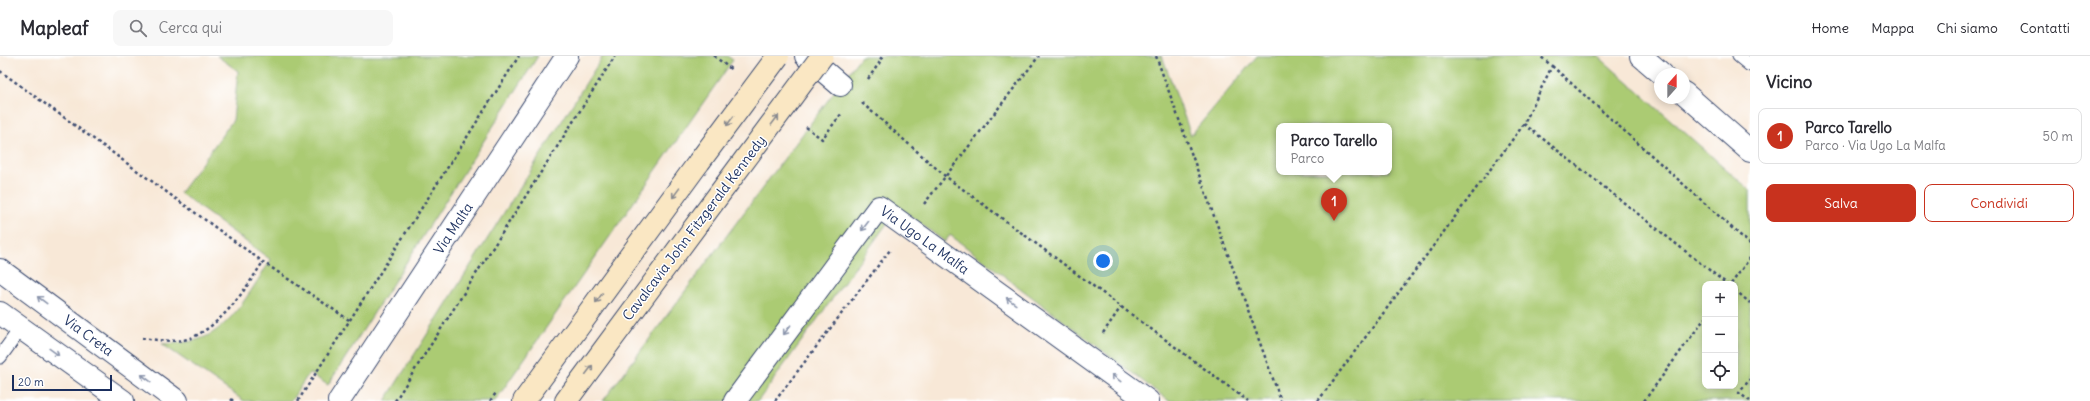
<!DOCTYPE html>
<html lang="it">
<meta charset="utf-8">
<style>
:root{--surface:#fff;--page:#f7f7f7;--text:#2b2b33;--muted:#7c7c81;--line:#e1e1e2;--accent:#c8321e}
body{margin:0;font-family:Delius,sans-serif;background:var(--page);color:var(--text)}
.controls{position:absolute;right:12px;bottom:12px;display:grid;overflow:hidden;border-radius:8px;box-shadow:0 2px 10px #0003}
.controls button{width:36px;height:36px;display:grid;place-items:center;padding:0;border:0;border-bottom:1px solid var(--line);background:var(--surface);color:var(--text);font:20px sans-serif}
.compass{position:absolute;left:1654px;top:12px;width:36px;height:36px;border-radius:50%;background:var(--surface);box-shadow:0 2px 10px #0003;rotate:21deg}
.scale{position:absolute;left:12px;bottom:10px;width:100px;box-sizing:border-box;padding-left:4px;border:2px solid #1b2f5e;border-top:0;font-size:11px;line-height:14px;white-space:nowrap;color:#1b2f5e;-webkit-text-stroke:3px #fff;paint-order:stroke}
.you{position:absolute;left:1103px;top:205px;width:14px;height:14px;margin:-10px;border:3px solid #fff;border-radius:50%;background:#1a73e8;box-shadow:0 0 0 6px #1a73e833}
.badge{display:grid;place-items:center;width:26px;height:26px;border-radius:50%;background:var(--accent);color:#fff;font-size:13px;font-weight:700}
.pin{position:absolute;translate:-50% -33px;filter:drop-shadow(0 1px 2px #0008)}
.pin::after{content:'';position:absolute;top:21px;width:14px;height:12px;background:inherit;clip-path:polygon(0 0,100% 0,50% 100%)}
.popup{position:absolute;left:1276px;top:67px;width:116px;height:52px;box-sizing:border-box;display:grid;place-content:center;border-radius:8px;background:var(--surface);filter:drop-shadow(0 1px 3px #0005);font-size:13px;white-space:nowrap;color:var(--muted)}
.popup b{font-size:15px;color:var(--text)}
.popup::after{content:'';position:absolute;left:50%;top:100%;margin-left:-8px;border:8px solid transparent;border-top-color:var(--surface)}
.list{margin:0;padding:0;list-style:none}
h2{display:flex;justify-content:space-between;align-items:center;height:52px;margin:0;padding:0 16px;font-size:17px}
h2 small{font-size:13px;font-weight:400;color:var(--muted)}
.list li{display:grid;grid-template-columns:26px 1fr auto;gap:12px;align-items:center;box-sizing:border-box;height:56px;margin:0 8px 8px;padding:0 8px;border:1px solid var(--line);border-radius:8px}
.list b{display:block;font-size:15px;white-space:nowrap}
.list p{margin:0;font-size:13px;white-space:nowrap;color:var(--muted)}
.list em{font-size:13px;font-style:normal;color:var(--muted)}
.actions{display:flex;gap:8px;padding:12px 16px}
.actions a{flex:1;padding:9px 0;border:1px solid var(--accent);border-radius:8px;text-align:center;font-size:14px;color:var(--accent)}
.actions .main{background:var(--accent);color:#fff}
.icon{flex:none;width:22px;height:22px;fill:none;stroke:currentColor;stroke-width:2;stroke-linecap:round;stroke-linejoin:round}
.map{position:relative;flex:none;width:1750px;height:345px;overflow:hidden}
header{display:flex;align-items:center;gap:24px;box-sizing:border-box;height:56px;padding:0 20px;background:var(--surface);border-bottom:1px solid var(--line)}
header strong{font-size:19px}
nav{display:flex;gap:22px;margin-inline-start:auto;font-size:14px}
.search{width:280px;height:36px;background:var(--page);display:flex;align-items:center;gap:10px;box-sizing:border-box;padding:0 14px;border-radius:8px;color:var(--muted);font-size:15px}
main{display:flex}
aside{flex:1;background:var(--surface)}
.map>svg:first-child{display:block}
.green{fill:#abcb73;stroke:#637d68;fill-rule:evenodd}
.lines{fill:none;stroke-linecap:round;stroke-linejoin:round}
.lane-casing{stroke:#3c4b70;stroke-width:15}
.street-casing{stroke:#3c4b70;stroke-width:24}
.secondary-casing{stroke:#3c4b70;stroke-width:24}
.path{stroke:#3c4b70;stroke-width:2.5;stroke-dasharray:3 3;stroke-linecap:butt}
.lane{stroke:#fff;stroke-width:13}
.street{stroke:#fff;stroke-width:22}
.secondary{stroke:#fae7c3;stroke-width:22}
.secondary-bridge-casing{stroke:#3c4b70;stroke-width:24;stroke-linecap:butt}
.secondary-bridge{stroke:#fae7c3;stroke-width:22}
.oneway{stroke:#8a8b90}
.oneway2{stroke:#8d97ae}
.labels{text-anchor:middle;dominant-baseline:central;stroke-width:3;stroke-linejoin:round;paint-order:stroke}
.street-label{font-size:14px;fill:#1b2f5e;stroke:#fff}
</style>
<header>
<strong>Mapleaf</strong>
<div class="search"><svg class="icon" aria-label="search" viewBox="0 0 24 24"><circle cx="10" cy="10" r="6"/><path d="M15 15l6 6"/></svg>Cerca qui</div>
<nav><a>Home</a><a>Mappa</a><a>Chi siamo</a><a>Contatti</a></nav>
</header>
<main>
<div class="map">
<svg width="1750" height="345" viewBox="0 0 1750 345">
<rect width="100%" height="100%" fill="#fff"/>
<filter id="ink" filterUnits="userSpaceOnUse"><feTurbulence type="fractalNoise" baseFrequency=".025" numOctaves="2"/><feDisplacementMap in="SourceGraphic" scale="8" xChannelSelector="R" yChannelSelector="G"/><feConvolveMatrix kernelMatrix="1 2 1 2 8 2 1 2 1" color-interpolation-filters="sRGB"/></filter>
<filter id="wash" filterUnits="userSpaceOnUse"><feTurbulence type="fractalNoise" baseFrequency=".012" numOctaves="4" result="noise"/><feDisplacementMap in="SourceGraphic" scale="16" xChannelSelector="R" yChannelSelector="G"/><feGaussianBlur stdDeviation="0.9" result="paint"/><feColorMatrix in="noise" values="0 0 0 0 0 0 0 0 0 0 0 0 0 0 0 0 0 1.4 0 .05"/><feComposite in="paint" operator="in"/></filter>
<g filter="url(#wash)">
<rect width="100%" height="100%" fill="#f8e8d7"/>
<!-- green -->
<g class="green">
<path d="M217 0H538L328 329 309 317 291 345H244L162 288C176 287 193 287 207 280 236 265 253 230 271 204L180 137 233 64 238 15Z"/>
<path d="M603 0H727L733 4 495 345H385Z"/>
<path d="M861 0H1162L1191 79 1257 0H1598L1750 134V345H1169L950 179 945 186 899 151 758 345H603ZM1279 70H1389V116H1279ZM1705 228H1735V330H1705Z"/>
</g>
</g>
<g filter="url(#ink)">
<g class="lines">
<defs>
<g id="lane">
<path d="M1739 0 1750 9"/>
<path d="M0 301 21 272"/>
</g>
<g id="street">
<path d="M806 0 840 29"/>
<path d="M1641 0 1662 18"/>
<path d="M1684 37 1750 95"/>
<path id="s1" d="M0 214 177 345"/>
<path d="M0 257 123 345"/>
<path id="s2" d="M339 345 567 0"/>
<path id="s3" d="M735 345 879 151 1148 345"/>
</g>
<g id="secondary">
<path d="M524 345 699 106"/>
<path d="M566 345 726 129"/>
</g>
</defs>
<!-- lane casing -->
<use href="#lane" class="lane-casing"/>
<!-- street casing -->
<use href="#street" class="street-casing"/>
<!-- secondary casing -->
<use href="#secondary" class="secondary-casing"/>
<!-- path -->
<g class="path">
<path d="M714 0 732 14"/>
<path d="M1156 0 1281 345"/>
<path d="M1552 10 1750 188"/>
<path d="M0 15 263 206 349 264"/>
<path d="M868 23 882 3 878 0"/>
<path d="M862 47 945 120 1248 345"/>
<path d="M1524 68 1727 228"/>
<path d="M806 71 822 83 842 57"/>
<path d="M924 148 1039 0"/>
<path d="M1731 228 1750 202"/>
<path d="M1735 234 1750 247"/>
<path d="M1103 277 1121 251"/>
<path d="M142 282C155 284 179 287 191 282 224 267 244 235 263 206"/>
<path d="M231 343 233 345"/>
<path d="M298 345 519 0"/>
<path d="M395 345 615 0"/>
<path d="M490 345 496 337"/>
<path d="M775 345 890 194"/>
<path d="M1318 345 1524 68 1552 10 1540 0"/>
<path d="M1644 345 1705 262"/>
<path d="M1750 345 1739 337 1750 323"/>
</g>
<!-- lane -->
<use href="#lane" class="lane"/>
<!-- street -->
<use href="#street" class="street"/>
<!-- secondary -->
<use href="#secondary" class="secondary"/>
<defs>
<g id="secondary-bridge">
<path d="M699 106 778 0"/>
<path d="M726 129 822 0"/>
</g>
</defs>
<!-- secondary-bridge casing -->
<use href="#secondary-bridge" class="secondary-bridge-casing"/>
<!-- secondary-bridge -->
<use href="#secondary-bridge" class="secondary-bridge"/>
</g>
<!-- one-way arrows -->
<defs><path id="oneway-shaft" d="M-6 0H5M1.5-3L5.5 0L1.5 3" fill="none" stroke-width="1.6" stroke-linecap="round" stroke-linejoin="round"/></defs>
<g class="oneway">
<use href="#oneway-shaft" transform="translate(775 64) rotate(-53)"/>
<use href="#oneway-shaft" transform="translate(730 65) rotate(127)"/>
<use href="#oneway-shaft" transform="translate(676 137) rotate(126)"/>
<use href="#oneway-shaft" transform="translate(599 242) rotate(126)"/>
<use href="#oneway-shaft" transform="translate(589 314) rotate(-53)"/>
</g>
<g class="oneway2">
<use href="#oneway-shaft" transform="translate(865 170) rotate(127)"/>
<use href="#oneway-shaft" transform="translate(42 244) rotate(-143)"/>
<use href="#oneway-shaft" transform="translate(1011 245) rotate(-144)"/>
<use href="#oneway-shaft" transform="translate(787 274) rotate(127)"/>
<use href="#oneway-shaft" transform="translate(54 296) rotate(36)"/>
<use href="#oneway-shaft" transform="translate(146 322) rotate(-143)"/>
<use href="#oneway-shaft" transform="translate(1116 322) rotate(-143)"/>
</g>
</g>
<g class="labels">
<!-- street labels -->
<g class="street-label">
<text stroke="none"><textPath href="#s2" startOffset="207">Via Malta</textPath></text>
<text transform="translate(694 172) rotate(-53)">Cavalcavia John Fitzgerald Kennedy</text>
<text stroke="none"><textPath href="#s3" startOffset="298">Via Ugo La Malfa</textPath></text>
<text stroke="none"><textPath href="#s1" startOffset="110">Via Creta</textPath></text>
</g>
</g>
</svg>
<div class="controls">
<button>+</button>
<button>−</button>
<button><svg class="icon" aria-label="locate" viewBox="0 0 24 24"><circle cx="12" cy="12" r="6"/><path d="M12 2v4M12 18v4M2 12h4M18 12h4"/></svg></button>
</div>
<svg class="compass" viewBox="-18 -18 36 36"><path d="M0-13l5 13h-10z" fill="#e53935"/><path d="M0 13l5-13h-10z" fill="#7c7c81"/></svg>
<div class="scale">20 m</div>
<div class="you"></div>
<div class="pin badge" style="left:1334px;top:165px">1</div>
<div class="popup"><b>Parco Tarello</b>Parco</div>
</div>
<aside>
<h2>Vicino<small></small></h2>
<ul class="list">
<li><span class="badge">1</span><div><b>Parco Tarello</b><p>Parco · Via Ugo La Malfa</p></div><em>50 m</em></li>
</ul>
<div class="actions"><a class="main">Salva</a><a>Condividi</a></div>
</aside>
</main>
